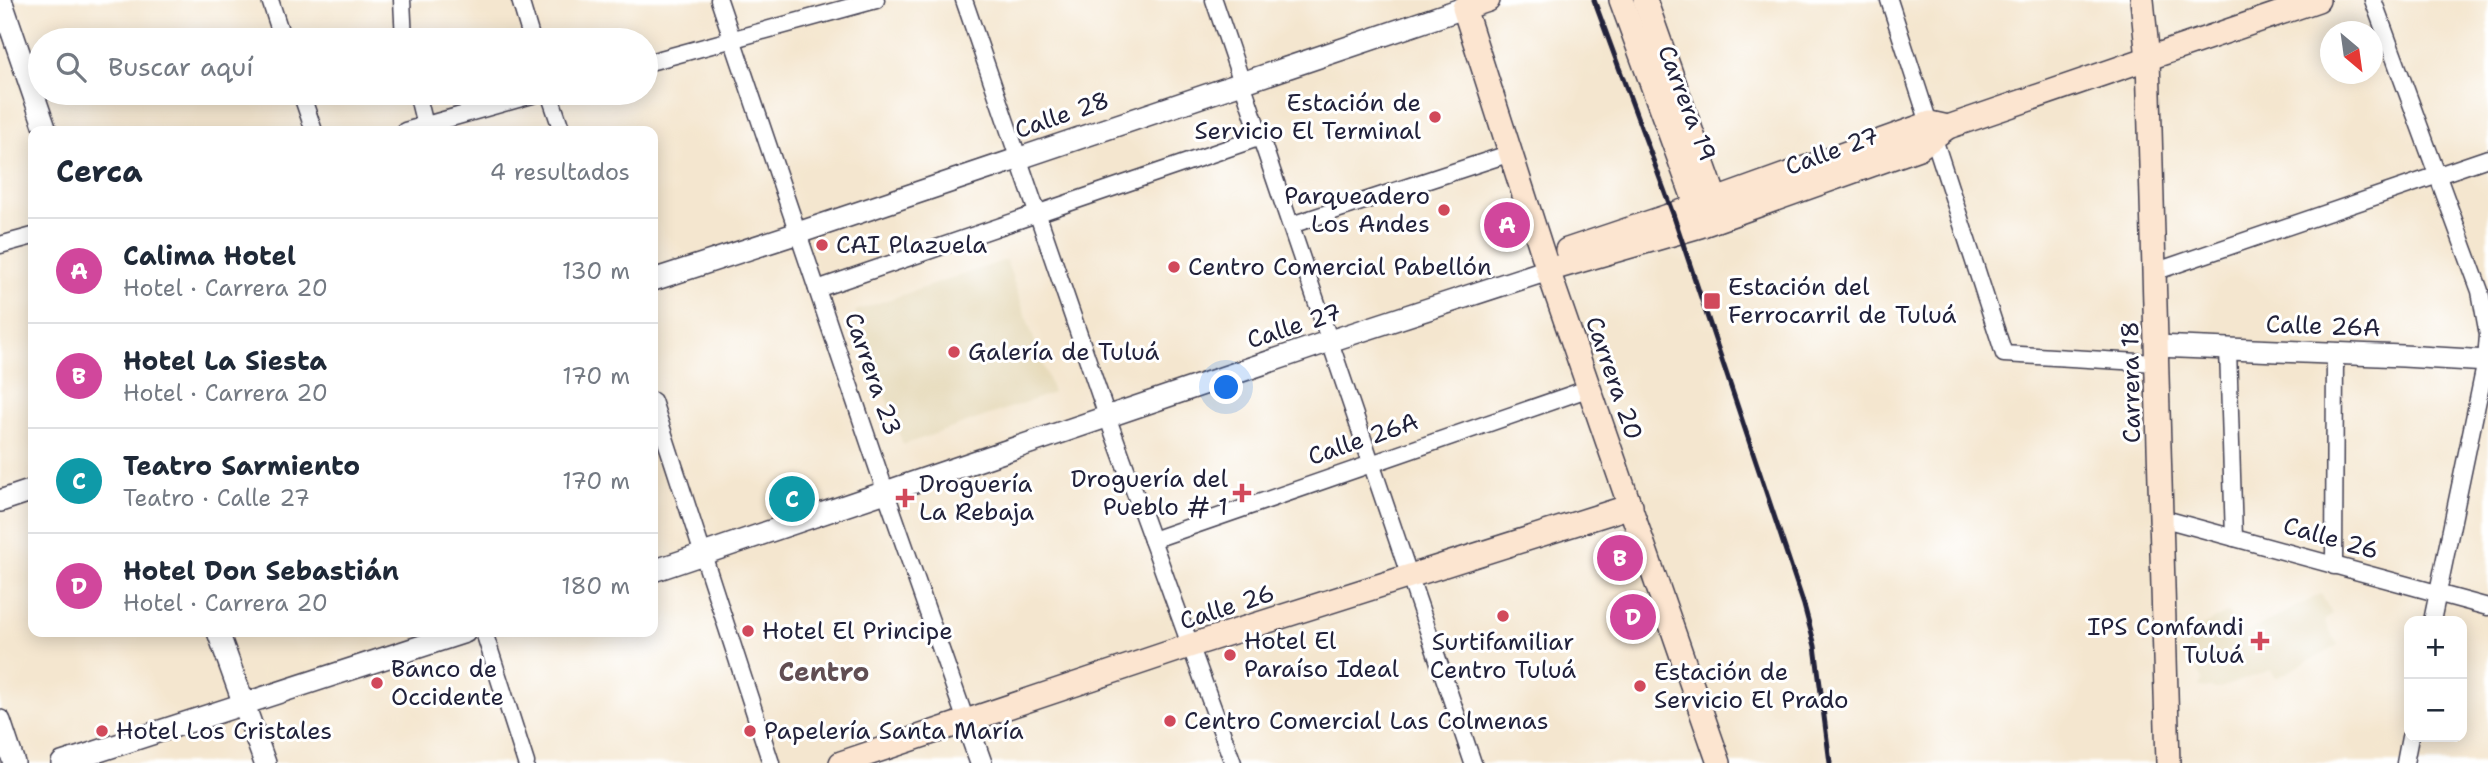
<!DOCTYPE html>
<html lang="es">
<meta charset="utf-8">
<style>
:root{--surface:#fff;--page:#f6f6f7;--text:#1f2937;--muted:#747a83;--line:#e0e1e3;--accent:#d1495b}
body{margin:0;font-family:"Shantell Sans",sans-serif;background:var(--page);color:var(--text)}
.controls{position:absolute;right:21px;bottom:21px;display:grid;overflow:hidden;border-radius:14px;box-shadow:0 4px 18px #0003}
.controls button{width:63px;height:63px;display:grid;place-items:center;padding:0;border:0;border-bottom:2px solid var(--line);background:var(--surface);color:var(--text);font:35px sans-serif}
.compass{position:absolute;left:2320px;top:21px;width:63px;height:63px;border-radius:50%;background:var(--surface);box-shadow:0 4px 18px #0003;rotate:151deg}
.you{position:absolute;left:1227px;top:388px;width:24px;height:24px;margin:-18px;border:5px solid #fff;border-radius:50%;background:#1a73e8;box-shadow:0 0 0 10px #1a73e833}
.badge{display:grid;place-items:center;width:46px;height:46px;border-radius:50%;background:var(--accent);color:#fff;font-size:23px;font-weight:700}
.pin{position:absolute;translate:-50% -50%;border:4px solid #fff;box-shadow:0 2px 7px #0006}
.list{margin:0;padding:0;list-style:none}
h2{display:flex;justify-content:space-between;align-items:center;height:91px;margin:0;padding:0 28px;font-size:30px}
h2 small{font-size:23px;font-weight:400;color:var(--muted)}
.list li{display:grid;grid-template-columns:46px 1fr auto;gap:21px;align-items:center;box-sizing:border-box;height:105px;padding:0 28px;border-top:2px solid var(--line)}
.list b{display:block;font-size:26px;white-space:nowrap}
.list p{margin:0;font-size:23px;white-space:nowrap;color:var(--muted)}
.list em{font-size:23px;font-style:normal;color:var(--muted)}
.icon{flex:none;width:38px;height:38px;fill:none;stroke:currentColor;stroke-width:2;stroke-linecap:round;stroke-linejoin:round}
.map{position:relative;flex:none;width:2488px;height:763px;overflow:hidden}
.search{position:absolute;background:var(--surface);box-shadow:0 4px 18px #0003;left:28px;top:28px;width:630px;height:77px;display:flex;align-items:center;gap:18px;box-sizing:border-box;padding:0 24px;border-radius:38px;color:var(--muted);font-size:26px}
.panel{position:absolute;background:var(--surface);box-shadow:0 4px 18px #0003;left:28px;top:126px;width:630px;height:511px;border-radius:14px}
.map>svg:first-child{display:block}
.built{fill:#e6daba}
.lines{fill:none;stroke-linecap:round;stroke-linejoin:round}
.minor-casing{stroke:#423f51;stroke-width:19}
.tertiary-casing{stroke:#423f51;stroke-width:24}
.secondary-casing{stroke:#423f51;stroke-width:26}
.minor{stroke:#fff;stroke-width:16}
.tertiary{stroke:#fff;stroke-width:21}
.secondary{stroke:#fce5d0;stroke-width:23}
.rail{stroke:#22223b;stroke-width:5}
.poi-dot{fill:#d1495b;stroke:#fff;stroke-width:2.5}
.labels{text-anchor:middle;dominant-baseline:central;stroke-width:6;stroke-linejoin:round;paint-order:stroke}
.poi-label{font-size:24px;fill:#22223b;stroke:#fff;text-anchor:start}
.street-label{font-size:24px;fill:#22223b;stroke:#fff}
.neighbourhood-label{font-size:26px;font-weight:bold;fill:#614e53;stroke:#fff}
</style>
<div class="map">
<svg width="2488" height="763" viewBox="0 0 2488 763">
<rect width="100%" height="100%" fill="#fff"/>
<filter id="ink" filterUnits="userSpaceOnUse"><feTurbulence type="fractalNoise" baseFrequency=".0143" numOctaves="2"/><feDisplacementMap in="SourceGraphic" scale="14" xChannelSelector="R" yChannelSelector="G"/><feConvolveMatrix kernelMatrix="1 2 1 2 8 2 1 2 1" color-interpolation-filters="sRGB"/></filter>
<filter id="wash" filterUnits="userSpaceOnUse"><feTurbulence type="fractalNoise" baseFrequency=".00686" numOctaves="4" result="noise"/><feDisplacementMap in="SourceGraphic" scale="28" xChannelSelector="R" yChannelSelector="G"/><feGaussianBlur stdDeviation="1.57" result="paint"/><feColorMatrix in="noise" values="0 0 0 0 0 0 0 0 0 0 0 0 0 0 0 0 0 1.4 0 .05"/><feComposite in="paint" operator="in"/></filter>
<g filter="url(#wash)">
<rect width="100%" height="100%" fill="#f4e6cf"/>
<!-- built -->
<g class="built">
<path d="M1006 260 1053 393 903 445 855 311Z"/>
<path d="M2321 594 2332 614 2324 621 2338 646 2276 678 2271 670 2217 689 2199 687 2202 680 2182 637 2228 612 2240 636Z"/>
</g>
</g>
<g filter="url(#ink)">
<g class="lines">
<defs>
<g id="minor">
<path d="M270 0 283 40"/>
<path d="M402 0 404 40"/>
<path d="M520 0 532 40"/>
<path d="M719 0 886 493 966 721"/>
<path d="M964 0 1107 416 1233 763"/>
<path d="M1214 0 1473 763"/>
<path d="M1889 0 2004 354 2156 363"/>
<path d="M2373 0 2480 291 2488 335 2486 361 2432 621"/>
<path d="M646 63 876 0"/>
<path d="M301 93 314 131"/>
<path d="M417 93 425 125"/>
<path d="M549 93 562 131"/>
<path d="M405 131 539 93"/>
<path d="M1291 225 1511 153"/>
<path d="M0 245 33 236"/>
<path d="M2154 272 2488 158"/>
<path d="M817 289 1261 137"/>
<path d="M2228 349 2234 538"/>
<path d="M653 401 771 763"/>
<path d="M2161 518 2488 607"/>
<path d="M1152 540 1590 388"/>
<path d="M2334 566 2335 353"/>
<path d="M484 632 526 763"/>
<path d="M2405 763 2410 737"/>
</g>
<g id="tertiary">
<path d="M1 0 46 131"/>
<path d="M653 280 798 233 1464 8"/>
<path d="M2156 346 2403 356 2488 361"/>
<path d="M0 501 33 490"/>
<path d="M653 571 1330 341 1548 270"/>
<path d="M218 632 265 763"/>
<path d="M0 721 14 763"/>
<path d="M966 721 981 763"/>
<path d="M62 763 465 632"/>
</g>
<g id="secondary">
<path d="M1488 0 1464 8 1548 270 1719 763"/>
<path d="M1621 0 1701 218"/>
<path d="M1645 0 1720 212"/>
<path d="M2142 0 2148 59 2168 763"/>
<path d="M1567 250 1716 200 1930 123 1948 127"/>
<path d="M1548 270 1700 226 1919 148 1948 127 2318 0"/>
<path d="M841 763 1189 646 1631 506"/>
</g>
</defs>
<!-- minor casing -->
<use href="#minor" class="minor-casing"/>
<!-- tertiary casing -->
<use href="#tertiary" class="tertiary-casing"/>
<!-- secondary casing -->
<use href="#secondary" class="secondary-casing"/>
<!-- minor -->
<use href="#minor" class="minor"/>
<!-- tertiary -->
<use href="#tertiary" class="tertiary"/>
<!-- secondary -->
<use href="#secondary" class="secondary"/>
<!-- rail -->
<path class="rail" d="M1594 0 1673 214 1804 605 1815 646 1830 763"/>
</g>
</g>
<!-- markers -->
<g class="poi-dot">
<circle cx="1435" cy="117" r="7"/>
<circle cx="1444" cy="210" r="7"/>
<circle cx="822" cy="245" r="7"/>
<circle cx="1174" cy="267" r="7"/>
<rect x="1703" y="292" width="18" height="18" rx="3.5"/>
<circle cx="954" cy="352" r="7"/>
<path d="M1238.5 482.5h7v7h7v7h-7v7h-7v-7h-7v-7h7z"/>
<path d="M901.5 487.5h7v7h7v7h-7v7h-7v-7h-7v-7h7z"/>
<circle cx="1503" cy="616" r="7"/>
<circle cx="748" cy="631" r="7"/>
<path d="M2256.5 630.5h7v7h7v7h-7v7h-7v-7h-7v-7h7z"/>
<circle cx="1230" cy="655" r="7"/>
<circle cx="377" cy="683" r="7"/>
<circle cx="1640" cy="686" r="7"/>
<circle cx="1170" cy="721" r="7"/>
<circle cx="102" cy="731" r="7"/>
<circle cx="750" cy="731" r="7"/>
</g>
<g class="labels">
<!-- poi labels -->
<g class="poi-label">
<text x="1421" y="103" text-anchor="end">Estación de<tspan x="1421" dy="28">Servicio El Terminal</tspan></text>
<text x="1430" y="196" text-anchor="end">Parqueadero<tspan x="1430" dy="28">Los Andes</tspan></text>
<text x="836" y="245">CAI Plazuela</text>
<text x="1188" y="267">Centro Comercial Pabellón</text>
<text x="1728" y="287">Estación del<tspan x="1728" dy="28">Ferrocarril de Tuluá</tspan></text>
<text x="968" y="352">Galería de Tuluá</text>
<text x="1228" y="479" text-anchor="end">Droguería del<tspan x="1228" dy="28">Pueblo # 1</tspan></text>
<text x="919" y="484">Droguería<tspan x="919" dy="28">La Rebaja</tspan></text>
<text x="2244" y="627" text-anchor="end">IPS Comfandi<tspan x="2244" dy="28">Tuluá</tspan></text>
<text x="762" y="631">Hotel El Principe</text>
<text x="1244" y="641">Hotel El<tspan x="1244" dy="28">Paraíso Ideal</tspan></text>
<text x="1503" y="642" text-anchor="middle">Surtifamiliar<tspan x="1503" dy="28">Centro Tuluá</tspan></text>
<text x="391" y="669">Banco de<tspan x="391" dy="28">Occidente</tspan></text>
<text x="1654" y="672">Estación de<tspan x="1654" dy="28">Servicio El Prado</tspan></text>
<text x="1184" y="721">Centro Comercial Las Colmenas</text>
<text x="116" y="731">Hotel Los Cristales</text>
<text x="764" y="731">Papelería Santa María</text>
</g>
<!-- street labels -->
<g class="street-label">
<text transform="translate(1687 103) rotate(69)">Carrera 19</text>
<text transform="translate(1062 115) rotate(-19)">Calle 28</text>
<text transform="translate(1832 151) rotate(-20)">Calle 27</text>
<text transform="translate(1294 326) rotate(-18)">Calle 27</text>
<text transform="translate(2323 326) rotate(2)">Calle 26A</text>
<text transform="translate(873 374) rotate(71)">Carrera 23</text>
<text transform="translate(1614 378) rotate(71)">Carrera 20</text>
<text transform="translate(2131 382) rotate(-91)">Carrera 18</text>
<text transform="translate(1363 439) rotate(-19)">Calle 26A</text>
<text transform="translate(2331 538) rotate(16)">Calle 26</text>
<text transform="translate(1227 607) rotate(-18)">Calle 26</text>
</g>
<!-- neighbourhood labels -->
<g class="neighbourhood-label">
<text x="824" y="671">Centro</text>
</g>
</g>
</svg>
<div class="controls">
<button>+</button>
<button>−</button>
</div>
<svg class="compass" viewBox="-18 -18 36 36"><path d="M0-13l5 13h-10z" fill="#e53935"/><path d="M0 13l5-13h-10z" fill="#747a83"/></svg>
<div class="you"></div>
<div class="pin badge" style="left:1507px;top:225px;background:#d1479c">A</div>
<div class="pin badge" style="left:1620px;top:558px;background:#d1479c">B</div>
<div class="pin badge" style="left:792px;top:499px;background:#0f9aa8">C</div>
<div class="pin badge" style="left:1633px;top:617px;background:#d1479c">D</div>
<div class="search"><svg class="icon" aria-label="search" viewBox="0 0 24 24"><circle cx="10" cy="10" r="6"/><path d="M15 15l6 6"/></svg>Buscar aquí</div>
<section class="panel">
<h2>Cerca<small>4 resultados</small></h2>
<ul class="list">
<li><span class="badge" style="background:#d1479c">A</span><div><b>Calima Hotel</b><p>Hotel · Carrera 20</p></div><em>130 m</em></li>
<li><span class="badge" style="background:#d1479c">B</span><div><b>Hotel La Siesta</b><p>Hotel · Carrera 20</p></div><em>170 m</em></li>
<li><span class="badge" style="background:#0f9aa8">C</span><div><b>Teatro Sarmiento</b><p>Teatro · Calle 27</p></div><em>170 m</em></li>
<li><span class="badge" style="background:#d1479c">D</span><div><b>Hotel Don Sebastián</b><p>Hotel · Carrera 20</p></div><em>180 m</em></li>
</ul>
</section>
</div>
